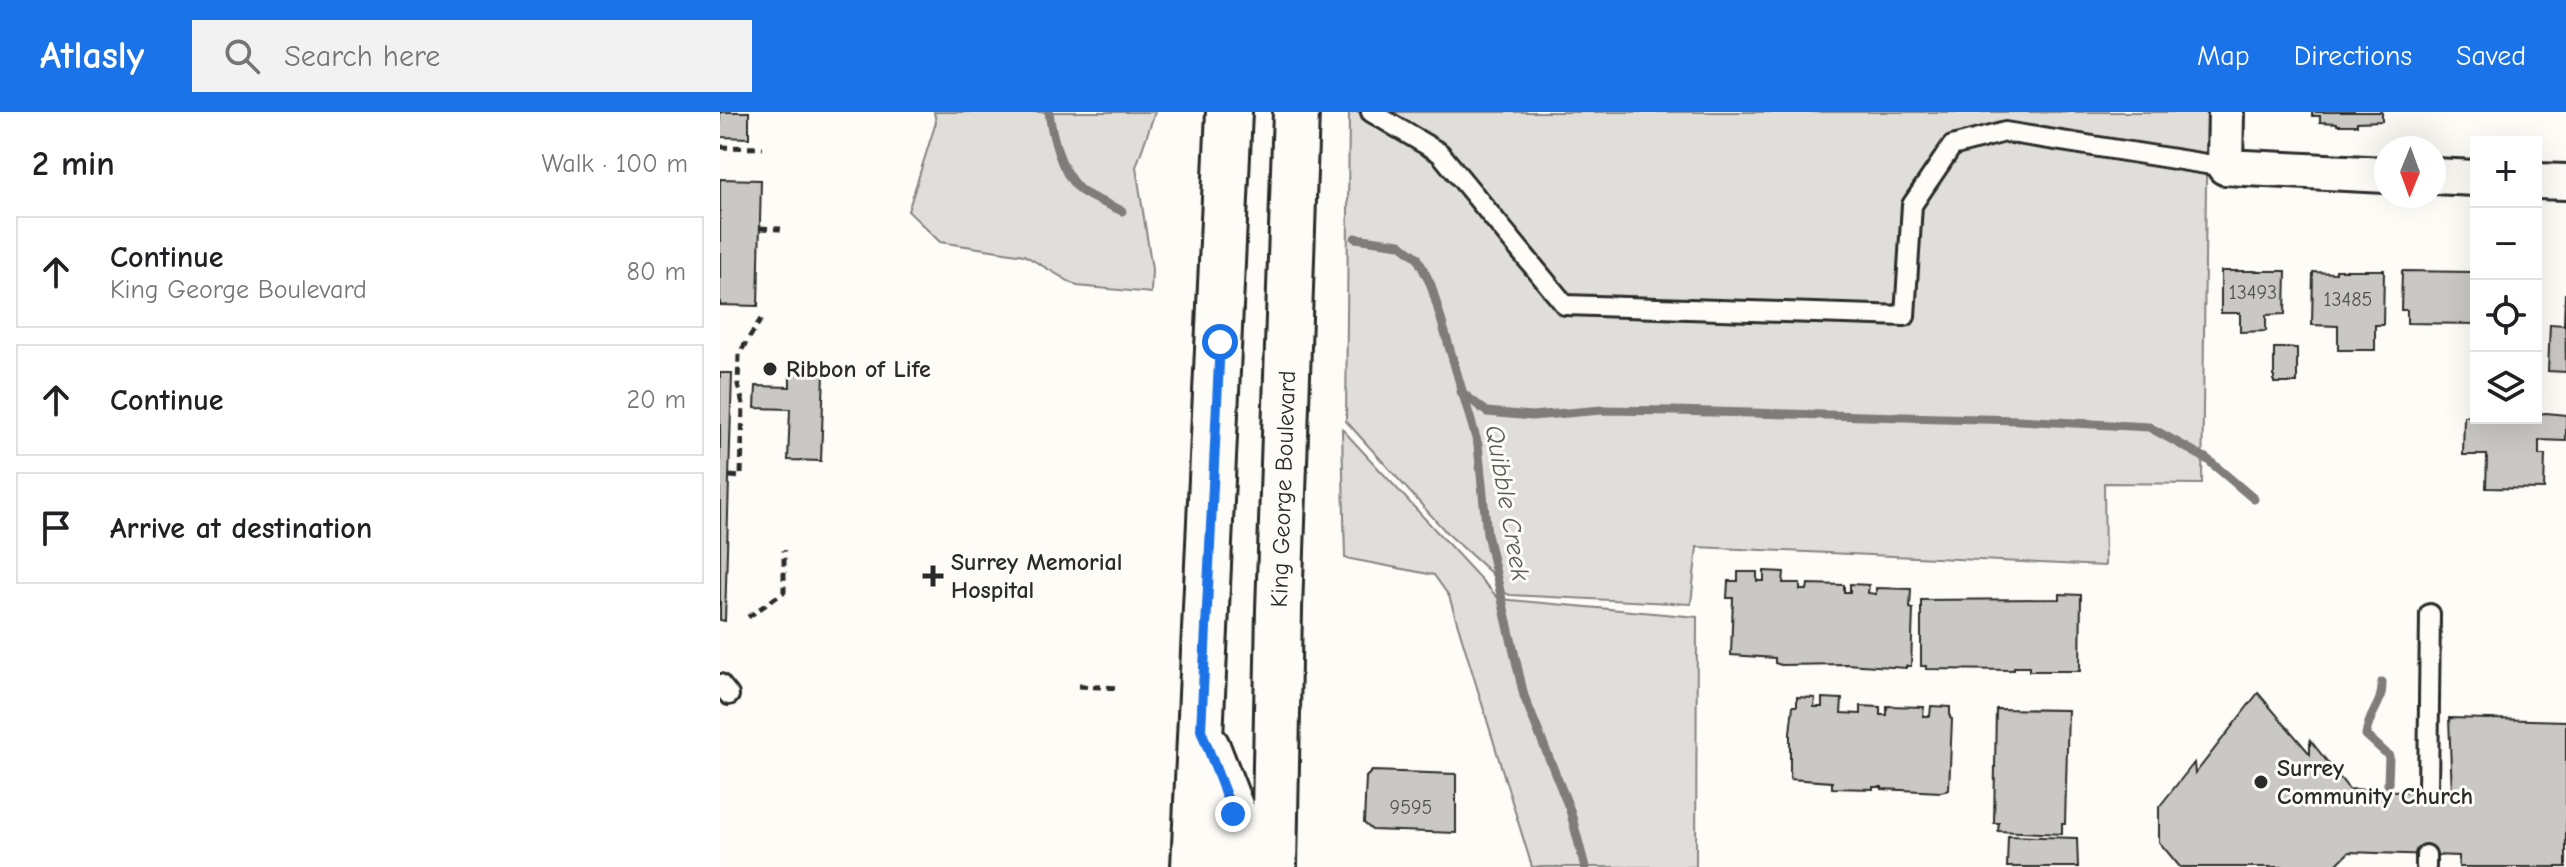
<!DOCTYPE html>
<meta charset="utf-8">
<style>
:root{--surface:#fff;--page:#f2f2f2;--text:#202124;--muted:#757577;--line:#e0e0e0;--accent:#1a73e8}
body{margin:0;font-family:"Comic Neue",sans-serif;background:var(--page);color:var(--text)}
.controls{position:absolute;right:24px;top:24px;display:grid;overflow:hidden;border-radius:0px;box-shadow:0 8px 32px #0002}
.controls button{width:72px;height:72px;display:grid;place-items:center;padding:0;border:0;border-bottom:2px solid var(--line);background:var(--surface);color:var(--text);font:40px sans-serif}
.compass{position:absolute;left:1654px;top:24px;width:72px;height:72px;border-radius:50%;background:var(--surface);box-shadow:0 8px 32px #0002;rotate:181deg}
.stop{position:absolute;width:24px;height:24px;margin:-18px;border:6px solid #1a73e8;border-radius:50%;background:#fff}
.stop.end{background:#1a73e8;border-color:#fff;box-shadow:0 2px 8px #0008}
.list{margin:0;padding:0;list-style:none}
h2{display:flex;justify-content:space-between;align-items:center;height:104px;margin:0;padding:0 32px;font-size:34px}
h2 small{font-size:26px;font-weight:400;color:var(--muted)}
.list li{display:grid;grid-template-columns:52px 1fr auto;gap:24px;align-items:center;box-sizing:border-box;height:112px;margin:0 16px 16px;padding:0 16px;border:2px solid var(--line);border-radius:0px}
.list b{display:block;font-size:30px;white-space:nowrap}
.list p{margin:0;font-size:26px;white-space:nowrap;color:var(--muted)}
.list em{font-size:26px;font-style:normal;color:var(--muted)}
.icon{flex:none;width:44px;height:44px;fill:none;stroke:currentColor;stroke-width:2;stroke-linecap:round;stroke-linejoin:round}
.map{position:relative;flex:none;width:1846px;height:755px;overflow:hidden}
header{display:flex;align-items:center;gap:48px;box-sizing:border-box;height:112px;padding:0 40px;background:var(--accent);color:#fff}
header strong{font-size:38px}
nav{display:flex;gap:44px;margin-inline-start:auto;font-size:28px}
.search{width:560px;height:72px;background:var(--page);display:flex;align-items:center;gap:20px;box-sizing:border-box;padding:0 28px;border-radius:0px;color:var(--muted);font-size:30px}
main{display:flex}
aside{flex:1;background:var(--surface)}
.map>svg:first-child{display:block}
.green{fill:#dfdeda;stroke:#858482;stroke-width:2}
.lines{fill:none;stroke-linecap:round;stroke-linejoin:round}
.stream{stroke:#7e7d7b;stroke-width:9}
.building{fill:#c9c8c4;stroke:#2b2b2b;stroke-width:2}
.service-casing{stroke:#2b2b2b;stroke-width:24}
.minor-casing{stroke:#2b2b2b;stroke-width:40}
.primary-casing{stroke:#2b2b2b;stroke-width:50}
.path{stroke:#2b2b2b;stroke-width:5;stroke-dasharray:8 6;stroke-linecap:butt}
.service{stroke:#fdfcf7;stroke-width:18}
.minor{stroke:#fdfcf7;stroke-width:34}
.primary{stroke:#fdfcf7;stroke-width:44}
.route{stroke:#1a73e8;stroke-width:10}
.poi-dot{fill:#2b2b2b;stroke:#fdfcf7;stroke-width:3}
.labels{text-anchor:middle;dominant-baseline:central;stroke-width:6;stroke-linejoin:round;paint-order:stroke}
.number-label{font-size:20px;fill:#525251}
.poi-label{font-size:24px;font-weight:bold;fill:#2b2b2b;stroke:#fdfcf7;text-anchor:start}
.street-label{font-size:24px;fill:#2b2b2b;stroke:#fdfcf7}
.water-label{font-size:26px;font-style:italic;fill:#5b5b5a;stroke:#fdfcf7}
</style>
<header>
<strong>Atlasly</strong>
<div class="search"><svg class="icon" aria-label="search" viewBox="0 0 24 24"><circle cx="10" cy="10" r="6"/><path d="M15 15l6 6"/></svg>Search here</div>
<nav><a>Map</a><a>Directions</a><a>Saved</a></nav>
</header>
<main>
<aside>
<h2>2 min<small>Walk · 100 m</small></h2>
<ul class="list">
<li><svg class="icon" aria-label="ahead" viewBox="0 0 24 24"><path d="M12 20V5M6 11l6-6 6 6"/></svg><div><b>Continue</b><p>King George Boulevard</p></div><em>80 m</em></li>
<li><svg class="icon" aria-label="ahead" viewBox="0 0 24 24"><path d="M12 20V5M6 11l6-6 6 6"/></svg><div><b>Continue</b></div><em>20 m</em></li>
<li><svg class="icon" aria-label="arrive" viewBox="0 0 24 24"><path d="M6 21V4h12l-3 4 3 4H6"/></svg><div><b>Arrive at destination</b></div></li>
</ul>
</aside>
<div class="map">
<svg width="1846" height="755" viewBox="0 0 1846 755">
<rect width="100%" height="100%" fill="#fdfcf7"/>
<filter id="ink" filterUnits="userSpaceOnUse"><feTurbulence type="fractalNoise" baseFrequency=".0125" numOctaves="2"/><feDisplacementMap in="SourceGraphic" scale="16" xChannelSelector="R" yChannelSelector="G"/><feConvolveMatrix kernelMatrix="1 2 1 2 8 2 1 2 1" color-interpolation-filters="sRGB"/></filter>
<g filter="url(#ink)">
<!-- green -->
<g class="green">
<path d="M214 0H435L416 55 432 157 431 181 357 174 304 143 220 130 188 99 216 10Z"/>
<path d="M629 0H1487L1482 372 1384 371 1385 454 977 435 971 492 790 483 782 480 771 461 727 421 626 309Z"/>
<path d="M622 317 779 487 977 505 976 755H812L729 484 714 463 625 446Z"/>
</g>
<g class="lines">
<!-- stream -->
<g class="stream">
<path d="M329 0C332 23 340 58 358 76 368 86 389 92 402 99"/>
<path d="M635 126 680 132 697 145 711 173 758 333 767 422 804 584 850 698 865 755"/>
<path d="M741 280 767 300 812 304 882 298 953 299 1299 308 1429 315 1487 347 1534 387"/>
<path d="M1662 570C1663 594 1649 599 1646 623L1669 644 1668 672"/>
</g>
</g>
<!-- building -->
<g class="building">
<path d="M0 0H29V26L0 25Z"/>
<path d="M1592 0H1662V9L1637 10V13H1617V11L1600 10V4H1592Z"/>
<path d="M0 67 41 68 38 194 0 193Z"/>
<path d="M1616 158H1664L1663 213H1655V238H1618V214L1592 213 1593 160 1616 161Z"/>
<path d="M1501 159H1566L1565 202 1546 203V219L1520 220V201H1501Z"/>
<path d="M1682 159 1753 160V163H1756V212L1687 211V198H1681Z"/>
<path d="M1845 181 1846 260 1828 259 1830 212 1844 213Z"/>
<rect x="1554" y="236" width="23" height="35"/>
<path d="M70 259 104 260 101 349 68 348 70 297 35 296 36 274 70 275Z"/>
<path d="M0 261H12L5 509 0 508Z"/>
<path d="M1826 301 1846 303V329L1819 328V343H1825L1824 377 1766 376 1767 343H1743L1744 304 1756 303V306H1816V302Z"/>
<path d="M1044 459 1064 460 1063 471H1080V478H1087L1088 472 1124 473V480H1130V472L1149 473 1148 481 1156 482V476L1191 477 1190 496 1193 497 1191 554H1186V556L1126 552 1061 553 1055 551V546L1011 543 1013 486H1007L1008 469H1018V460H1037V469H1044Z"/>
<path d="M1340 482 1361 483 1360 559H1309V555H1294V558L1206 557V554H1201V488L1340 487Z"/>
<path d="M1538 581 1590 642V628L1629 677 1732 681 1729 606 1846 609V755H1739V744L1629 740 1614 755H1460L1439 730V695L1474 651 1475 662Z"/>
<path d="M1077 585 1095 586 1094 595H1102V586L1122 587 1121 601 1141 602V594L1160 595V603H1167V594L1204 595 1203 604H1210L1211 594 1230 595V606L1232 607 1229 678 1221 680 1162 677V675H1153V677L1112 676V670L1070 667V621L1073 594H1077Z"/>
<path d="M1276 597 1348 598 1345 712H1342V722L1278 719 1279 711H1274Z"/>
<path d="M652 659 736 662V721L652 718 644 711 646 665Z"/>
<path d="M1288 724 1357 726 1358 755H1287Z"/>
</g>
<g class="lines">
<defs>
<g id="service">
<path d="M651 0 720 41 845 193 1185 204 1192 93 1232 34 1285 20 1505 55"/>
<path d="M0 572 9 583"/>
<path d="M1708 680 1710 502"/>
<path d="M1706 755V743"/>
</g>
<g id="minor">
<path d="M1506 0 1505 55 1666 63"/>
<path d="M1714 64 1756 66"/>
<path d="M1816 69 1846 70"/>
</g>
<g id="primary">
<path d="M487 635 513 702 511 755"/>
<path d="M474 755 509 0"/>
<path d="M554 755 559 498 576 0"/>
</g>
</defs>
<!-- service casing -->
<use href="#service" class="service-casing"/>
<!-- minor casing -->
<use href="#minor" class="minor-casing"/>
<!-- primary casing -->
<use href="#primary" class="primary-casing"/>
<!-- path -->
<g class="path">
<path d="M0 35 43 36"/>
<path d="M40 116 61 117"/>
<path d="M10 364 21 365 23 292 18 273 19 242 41 207"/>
<path d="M28 505 64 480V438"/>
<path d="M359 574 400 576"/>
</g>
<!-- service -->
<use href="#service" class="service"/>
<!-- minor -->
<use href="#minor" class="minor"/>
<!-- primary -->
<use href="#primary" class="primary"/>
</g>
</g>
<g class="lines" filter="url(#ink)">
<!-- route -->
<path class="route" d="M500 230 481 618 513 702"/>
</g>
<!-- markers -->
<g class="poi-dot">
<circle cx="50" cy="257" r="8"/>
<path d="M209 452h8v8h8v8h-8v8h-8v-8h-8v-8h8z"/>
<circle cx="1541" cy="670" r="8"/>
</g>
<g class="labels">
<!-- number labels -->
<g class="number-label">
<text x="1533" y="180">13493</text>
<text x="1628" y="187">13485</text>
<text x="691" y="695">9595</text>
</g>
<!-- poi labels -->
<g class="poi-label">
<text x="66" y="257">Ribbon of Life</text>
<text x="231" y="450">Surrey Memorial<tspan x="231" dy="28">Hospital</tspan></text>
<text x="1557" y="656">Surrey<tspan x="1557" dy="28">Community Church</tspan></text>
</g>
<!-- street labels -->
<g class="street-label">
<text transform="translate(563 377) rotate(-88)">King George Boulevard</text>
</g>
<!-- water labels -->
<g class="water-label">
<text transform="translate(787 391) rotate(80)">Quibble Creek</text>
</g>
</g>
</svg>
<div class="controls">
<button>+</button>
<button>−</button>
<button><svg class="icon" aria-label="locate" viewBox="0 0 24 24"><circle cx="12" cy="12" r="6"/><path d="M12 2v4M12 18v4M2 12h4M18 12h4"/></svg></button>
<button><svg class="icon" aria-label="layers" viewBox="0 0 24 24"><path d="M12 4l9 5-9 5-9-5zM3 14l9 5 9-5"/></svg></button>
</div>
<svg class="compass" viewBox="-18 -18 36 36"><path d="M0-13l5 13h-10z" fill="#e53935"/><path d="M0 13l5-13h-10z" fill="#757577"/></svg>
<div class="stop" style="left:500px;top:230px"></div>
<div class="stop end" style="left:513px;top:702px"></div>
</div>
</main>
